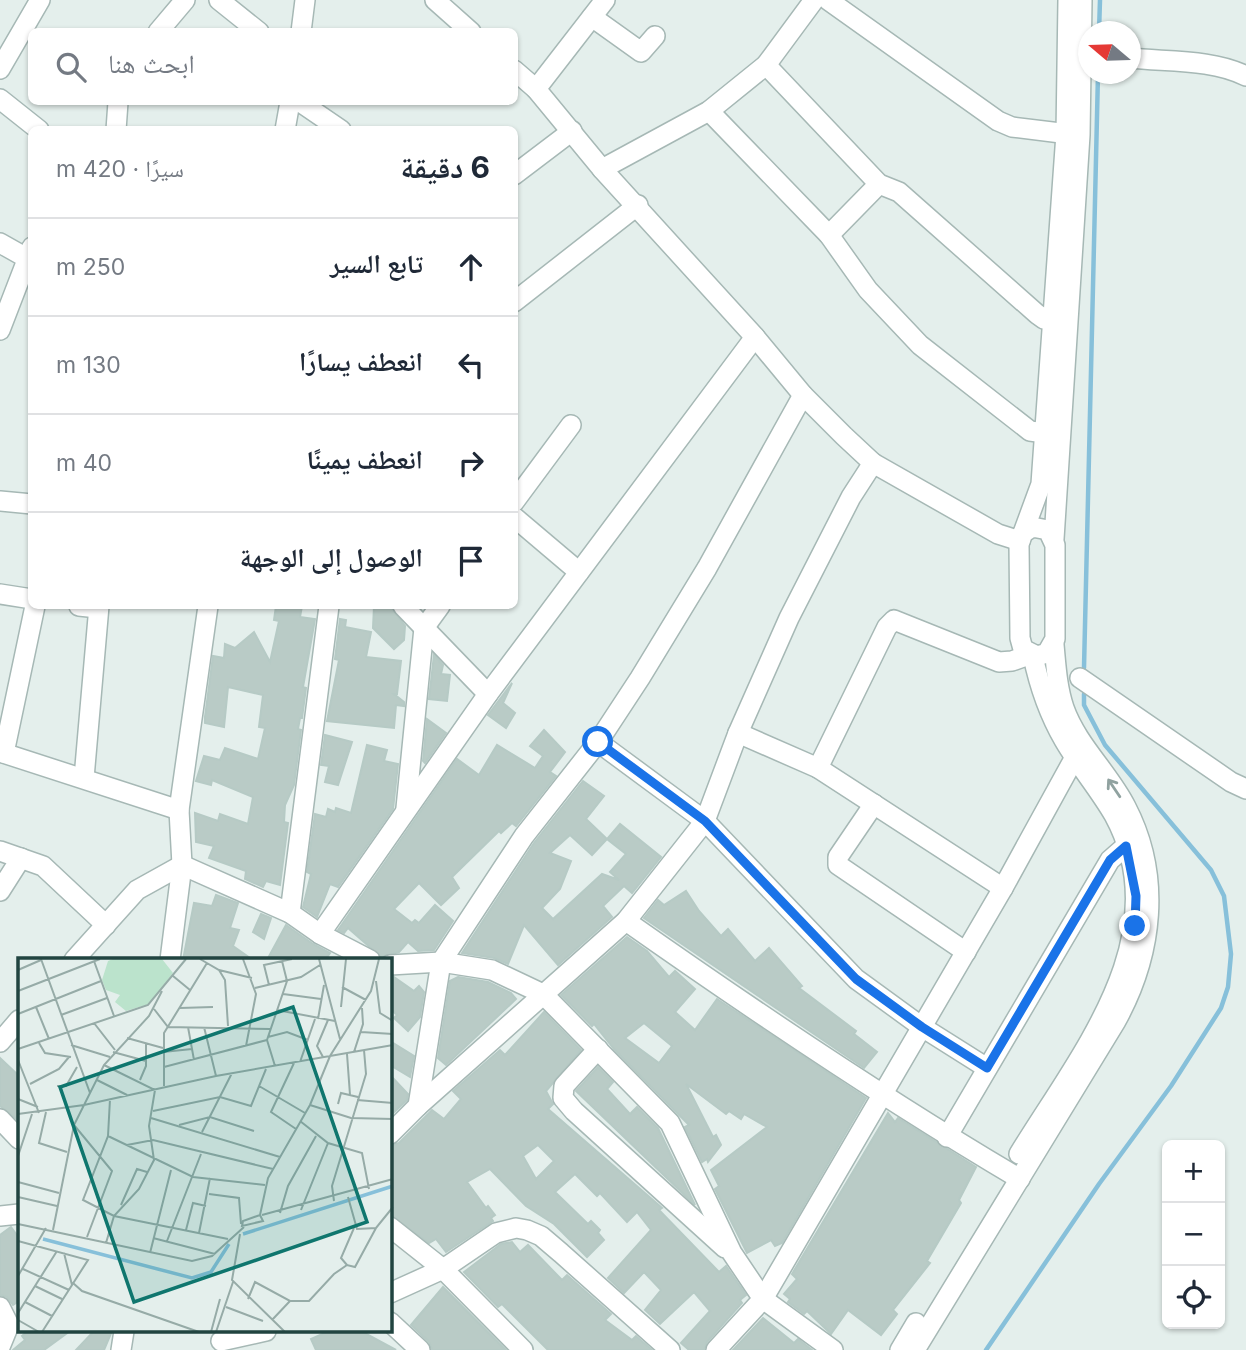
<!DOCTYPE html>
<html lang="ar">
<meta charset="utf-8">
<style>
:root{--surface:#fff;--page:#f2f2f3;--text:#1f2937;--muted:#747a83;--line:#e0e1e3}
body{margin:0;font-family:Inter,"Noto Naskh Arabic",sans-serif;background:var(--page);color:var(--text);direction:rtl}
.controls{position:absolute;right:21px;bottom:21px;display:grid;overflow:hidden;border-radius:10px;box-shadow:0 2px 5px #0004}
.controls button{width:63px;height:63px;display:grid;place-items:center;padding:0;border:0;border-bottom:2px solid var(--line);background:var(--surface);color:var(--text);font:35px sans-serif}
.compass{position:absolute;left:1078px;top:21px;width:63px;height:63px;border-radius:50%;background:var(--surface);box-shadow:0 2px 5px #0004;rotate:289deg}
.stop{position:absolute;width:21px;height:21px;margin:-16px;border:5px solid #1a73e8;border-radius:50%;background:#fff}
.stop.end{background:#1a73e8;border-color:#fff;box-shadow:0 2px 7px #0008}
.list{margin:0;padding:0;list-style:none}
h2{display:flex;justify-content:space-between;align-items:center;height:91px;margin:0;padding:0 28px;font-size:30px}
h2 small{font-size:23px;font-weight:400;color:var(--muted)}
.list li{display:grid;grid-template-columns:46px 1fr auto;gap:21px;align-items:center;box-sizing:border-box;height:98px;padding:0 28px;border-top:2px solid var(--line)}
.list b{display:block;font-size:26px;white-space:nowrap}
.list em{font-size:23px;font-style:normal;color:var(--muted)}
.icon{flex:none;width:38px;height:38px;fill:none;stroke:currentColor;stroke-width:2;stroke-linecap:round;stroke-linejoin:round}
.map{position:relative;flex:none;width:1246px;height:1350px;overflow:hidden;direction:ltr}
.search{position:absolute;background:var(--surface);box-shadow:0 2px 5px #0004;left:28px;top:28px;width:490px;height:77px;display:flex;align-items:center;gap:18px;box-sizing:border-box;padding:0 24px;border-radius:10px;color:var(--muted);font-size:26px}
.panel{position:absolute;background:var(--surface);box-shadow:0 2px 5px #0004;left:28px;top:126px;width:490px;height:483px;border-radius:10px;direction:rtl}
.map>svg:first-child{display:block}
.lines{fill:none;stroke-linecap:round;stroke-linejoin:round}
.stream{stroke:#87c0da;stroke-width:4.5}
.building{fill:#b9cbc6;stroke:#b6cac5;stroke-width:2;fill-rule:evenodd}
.minor-casing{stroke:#a6b8b5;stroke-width:22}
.minor{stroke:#fff;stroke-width:19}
.oneway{stroke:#90a2a0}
.route{stroke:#1a73e8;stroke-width:9}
.inset-river{fill:none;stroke:#87c0da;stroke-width:3.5}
.inset-road{fill:none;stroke:#96aba7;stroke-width:2}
.view{fill:#0f766e;fill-opacity:0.15;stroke:#0f766e;stroke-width:3.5}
.inset-edge{fill:none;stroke:#214440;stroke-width:3.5}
</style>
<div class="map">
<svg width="1246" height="1350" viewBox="0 0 1246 1350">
<rect width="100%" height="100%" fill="#e4efec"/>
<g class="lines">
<!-- stream -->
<g class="stream">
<path d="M1099 32 1100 0"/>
<path d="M1084 668 1098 74"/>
<path d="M986 1350 1099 1184 1171 1086 1221 1008 1228 987 1231 954 1224 896 1211 870 1105 745 1084 705V694"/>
</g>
</g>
<!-- building -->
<g class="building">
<path d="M276 606H302L300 617 315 619 303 687 306 688 302 718H300L298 729 301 730 294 785 285 805 284 822 288 823 280 885 266 881 263 887 245 879 246 871 209 858 214 846 196 842 195 813 218 821 220 814 248 824 253 797 212 780 211 785 196 781 204 756 220 760 225 748 258 759 265 728 259 727 263 695 228 687 224 727 205 723V717L213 656 224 658 225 644 235 648 254 632 270 662 279 621 274 620Z"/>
<path d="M374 606H390L405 626 404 640 394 649 373 628Z"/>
<path d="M340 619 346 620 345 627 371 632 366 657 401 661 397 694H394L404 702V706L396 705 394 728 327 721 339 660 335 659Z"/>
<path d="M434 655 443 665 441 674 450 675 447 701 429 699Z"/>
<path d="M512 683 503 703 515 713 506 728 488 715Z"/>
<path d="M427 719 446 733 425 763 423 761Z"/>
<path d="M544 730 565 752 550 772 556 776 516 826 512 823 501 833 499 831 452 877 459 888 441 905 419 883 394 909 412 923 415 920 419 923 435 905 453 921 434 950 418 951 408 942 399 952 381 957 348 928 344 933 338 930 457 759 479 775 497 745 535 768 543 756 530 746Z"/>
<path d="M325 735 352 742 338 785 325 782 329 766 321 765Z"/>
<path d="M367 745 387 750 384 761 398 764 393 809 338 887 330 884 317 917 303 907 311 874 307 872 315 814 326 817 328 809 335 812 336 808 351 813Z"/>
<path d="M583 781 604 796 586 819 607 839 592 855 570 835 550 853 571 861 560 889 542 908 553 919 602 874 619 880 610 872 626 854 607 839 620 824 661 857 632 893 624 886 603 906 612 917 558 965 524 925 508 964 494 958 462 953 534 843Z"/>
<path d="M686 891 699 911 721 936 728 929 755 961 769 948 802 986 799 988 856 1031 854 1034 877 1052 864 1068 644 918 658 900 664 905Z"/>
<path d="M216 895 238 903 230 928 239 930 233 946 253 960H183L194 903 212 906Z"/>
<path d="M261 914 271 918 264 939 253 932Z"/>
<path d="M286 925 313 944 330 953 325 960H267Z"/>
<path d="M627 937 647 951 669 977 675 971 695 989 675 1012 695 1030 717 999 866 1098 782 1243 775 1246 771 1240 747 1253 715 1189 719 1186 711 1170 767 1127 744 1114 741 1119 729 1111 726 1114 686 1084 713 1137 716 1135 721 1145 708 1162 707 1159 702 1162 685 1127 689 1125 614 1049 594 1024 592 1026 561 995ZM644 1023 672 1046 659 1063 625 1038Z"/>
<path d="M394 977 414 991 419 986 424 992 420 1017 408 1031 394 1018 397 1015 390 1008V981Z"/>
<path d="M458 977 488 982 511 993 516 999 446 1065 438 1058 450 981Z"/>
<path d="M544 1012 581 1050 546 1091 553 1104 548 1109 662 1208 659 1210 719 1272 726 1266 746 1295 740 1300 742 1303 707 1342 704 1350H689L681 1343 710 1311 694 1292 660 1324 645 1310 661 1290 644 1272 624 1293 608 1278 651 1230 637 1212 627 1222 600 1193 597 1196 575 1174 555 1192 588 1224 591 1221 600 1230 598 1233 604 1240 587 1257 554 1224 526 1206 490 1169 467 1182 486 1208 488 1206 495 1215 491 1218 493 1221 446 1252 436 1239 429 1243 390 1215V1146L399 1143 432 1110 444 1119 461 1099 453 1091 500 1050 505 1055ZM538 1145 554 1161 536 1179 523 1156Z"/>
<path d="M390 1041 414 1056 410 1077 390 1065Z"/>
<path d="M0 1058 19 1076V1121L0 1106Z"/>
<path d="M598 1067 613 1082 607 1089 630 1114 637 1107 658 1128 695 1205 576 1091Z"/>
<path d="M390 1075 408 1094 407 1100 390 1116Z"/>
<path d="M888 1113 895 1122 898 1118 976 1167 959 1200 961 1203 927 1261 930 1263 893 1310 897 1314 881 1335 848 1310 831 1334 807 1311 804 1314 788 1302 790 1299 784 1294 797 1279 792 1274Z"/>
<path d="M11 1227 19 1238V1301L13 1305 7 1297 0 1295V1235Z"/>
<path d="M512 1242 520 1252 528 1245 562 1280 567 1275 611 1314 605 1320 632 1340 636 1336 652 1350H548L502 1304 498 1307 464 1272 501 1244Z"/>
<path d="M443 1287 506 1350H432L429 1342 411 1325Z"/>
<path d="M763 1318 794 1343 798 1339 812 1350H733Z"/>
<path d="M28 1331H70L44 1350H13L25 1340 22 1336Z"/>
<path d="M94 1331H112L104 1350H76Z"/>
<path d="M329 1331H361L396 1350H316L311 1339Z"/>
</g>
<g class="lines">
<defs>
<g id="minor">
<path d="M219 0 259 32"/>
<path d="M435 0 471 32"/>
<path d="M828 0 998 121 1012 127 1077 135"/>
<path d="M592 17 641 52 655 36"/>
<path d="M158 32 185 0"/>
<path d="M301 32 305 0"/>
<path d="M1130 58C1167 62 1213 59 1246 76"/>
<path d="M766 65 879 184 899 192 1037 314 1044 319 1062 321"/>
<path d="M0 69 40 0"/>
<path d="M514 70 536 89 602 169 755 337 803 395 844 436 873 463 998 534 1020 541"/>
<path d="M536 89 605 0"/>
<path d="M0 99 39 130"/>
<path d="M300 102 341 130"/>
<path d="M709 111 829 235 868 290 920 345 1030 431 1045 433"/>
<path d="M116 130 118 102"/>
<path d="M285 130 290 102"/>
<path d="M602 169 709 111 766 65 814 0"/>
<path d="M514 175 572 131"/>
<path d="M829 235 879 184"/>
<path d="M0 243 32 261"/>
<path d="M514 302 638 205"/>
<path d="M0 330 32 247"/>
<path d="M0 501 32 504"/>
<path d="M514 502 571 425"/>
<path d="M514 517 579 572"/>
<path d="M1032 527 1048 530 1055 545V639L1047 653 1037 656 1023 649 1020 638 1019 544 1023 533Z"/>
<path d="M1023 533 1041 484 1066 134 1068 0"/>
<path d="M1054 539 1080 135 1082 0"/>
<path d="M0 594 32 599"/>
<path d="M79 606 98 608"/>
<path d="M403 606 488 694"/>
<path d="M1080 678 1231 782 1246 789"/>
<path d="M738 733 818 768 1003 888"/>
<path d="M598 742 705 821 856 979 922 1027 987 1068"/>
<path d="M0 752 179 810"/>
<path d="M4 753 35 606"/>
<path d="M818 768 887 627 894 620 999 662 1012 661 1029 655"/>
<path d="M84 778 99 606"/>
<path d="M874 804 838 857V865L966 952"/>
<path d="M406 808 424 628 440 606"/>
<path d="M0 851 43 866 106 925"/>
<path d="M0 891 21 858"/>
<path d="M290 913 329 606"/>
<path d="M626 921C754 1011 884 1099 1020 1179"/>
<path d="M320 934 488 694 755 337"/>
<path d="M74 960 137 890 182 865 290 913 320 934 370 960"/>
<path d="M170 960 182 865 179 810 208 606"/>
<path d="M390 965 441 962 492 970 543 994 670 1123 732 1253 763 1299 833 1350"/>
<path d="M0 1042 19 1020"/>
<path d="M598 1049 564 1086 563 1098 574 1111 725 1248"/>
<path d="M418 1106 441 962 524 836 598 742 640 678 707 568 803 395"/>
<path d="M0 1119 19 1139"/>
<path d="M390 1134 418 1106 626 921 705 821 738 733 789 618 851 497 873 463"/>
<path d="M947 1137 1110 860 1126 846 1135 843"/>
<path d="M1019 1154C1080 1054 1180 936 1114 815 1099 789 1079 766 1064 740 1049 714 1039 685 1033 656"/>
<path d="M0 1216 19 1214"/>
<path d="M390 1227 443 1269 523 1350"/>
<path d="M390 1293 443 1269 496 1233 516 1228 527 1230 541 1236 561 1253 670 1350"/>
<path d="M0 1307 9 1325 0 1347"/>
<path d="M390 1322 420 1350"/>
<path d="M221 1341 266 1331"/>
<path d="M121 1350 124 1331"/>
<path d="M716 1350 763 1299 1003 888 1075 757 1084 751"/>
<path d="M900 1350 916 1323"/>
<path d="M915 1350 1116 1021C1153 954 1162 876 1126 807 1109 773 1077 745 1064 708 1057 687 1056 666 1054 645"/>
</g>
</defs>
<!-- minor casing -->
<use href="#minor" class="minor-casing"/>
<!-- minor -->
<use href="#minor" class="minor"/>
</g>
<!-- one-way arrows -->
<defs><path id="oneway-shaft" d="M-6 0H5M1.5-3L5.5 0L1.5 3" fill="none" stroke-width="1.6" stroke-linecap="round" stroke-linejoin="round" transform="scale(1.75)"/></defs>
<use class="oneway" href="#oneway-shaft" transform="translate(1114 788) rotate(-124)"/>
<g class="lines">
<!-- route -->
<path class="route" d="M598 742 705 821 856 979 922 1027 987 1068 1110 860 1126 846 1136 896 1135 926"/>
</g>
<!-- overview -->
<g transform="translate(18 958)">
<rect width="374" height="374" fill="#e4efec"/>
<path d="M95 1H144L155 15 131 46 108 53 97 44 102 37 88 32 84 22 90 3Z" fill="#bbe3cc"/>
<path class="inset-river" d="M225 276 375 228M25 281 174 320 193 314 211 286"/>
<path class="inset-road" d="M23 1 72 135M182 1 201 12 234 20M225 1 238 36 228 88M301 1 322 81M76 3 96 58M0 12 23 2M201 12 207 22 210 68M155 18 172 32M358 23 362 55 375 63M251 27 246 7 274 1M324 29 348 42M237 30 283 19 302 7M0 33 82 1M265 36 303 41M18 49 31 81M323 49 328 1M162 50 195 49M136 51 150 69 252 71M259 52 317 63M0 56 83 23M43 57 89 40M300 61 306 27M76 65 97 92M170 69 176 102M186 69 198 118M343 74 375 76M250 79 269 74 290 82M109 80 145 90M21 85 27 95 53 99M53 87 92 99M0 91 130 47 168 1M95 94 128 103M145 94 174 91M336 94 345 66 344 50M329 96 332 137M305 99 299 88 310 62M0 102 21 155M282 104 297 61M276 105 253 154 278 171M86 107 137 132 131 168 136 202 121 231 96 258 88 285M257 108 249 82 269 23 264 3M146 109 249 82M79 122 109 137M122 122 128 108V86M12 126 41 111 51 99M39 128H48L59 109M146 128V75L189 5M241 128 287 155M0 141 20 149M92 141 90 178 65 242 96 258 210 281M339 142 375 145M320 146 323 135 340 139M292 147 333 160 375 161M135 153 202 139 233 148 248 111M28 154 21 185 49 194M0 156 66 147 198 118 375 87M133 160 262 199M282 163 310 185 344 195 351 231M56 167 94 213 69 279M161 167 192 159 236 173M184 174 214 115M90 178 175 219 247 227M109 187 135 182 255 211M0 198 14 156M0 224 41 235M191 236 221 240 223 266M0 239 39 248M330 239 339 271 358 270 375 249M316 243 314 228 348 116 346 92M103 247 119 211 129 214M283 252 310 185M262 255 270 228 298 178M242 257 250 220 292 147 312 98 353 33 361 1M242 257 245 263 224 268 225 263ZM244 257 375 221M0 266 174 303 194 298 226 269M35 272 56 167 86 107 131 58 144 33M168 272 175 245 188 248M181 275 192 220M222 276 214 322 267 374M135 280 197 296M0 283 70 302 24 374M149 283 183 196M46 295 54 327M132 295 153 212M329 307 323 300 336 270M5 311 51 332M0 318 28 270M55 325 64 333 181 374M17 328 44 341M230 341 237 324 272 343H291L316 316 329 307 337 309 358 270M7 344 34 358M208 349 245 363M0 355 39 293M0 362 21 374M254 362 272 343M193 374 202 341M198 374 215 324"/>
<path class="view" d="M275 49 349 264 116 344 42 129Z"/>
<rect width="374" height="374" class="inset-edge"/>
</g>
</svg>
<div class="controls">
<button>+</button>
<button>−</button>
<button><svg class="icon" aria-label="locate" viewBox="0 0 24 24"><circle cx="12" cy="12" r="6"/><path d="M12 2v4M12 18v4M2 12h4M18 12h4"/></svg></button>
</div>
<svg class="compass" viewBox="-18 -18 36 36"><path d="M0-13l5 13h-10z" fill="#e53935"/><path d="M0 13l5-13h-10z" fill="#747a83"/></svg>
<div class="stop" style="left:598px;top:742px"></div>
<div class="stop end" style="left:1135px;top:926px"></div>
<div class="search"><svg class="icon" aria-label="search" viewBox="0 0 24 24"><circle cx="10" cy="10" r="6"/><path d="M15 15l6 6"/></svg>ابحث هنا</div>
<section class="panel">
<h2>6 دقيقة<small>سيرًا · 420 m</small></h2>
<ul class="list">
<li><svg class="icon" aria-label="ahead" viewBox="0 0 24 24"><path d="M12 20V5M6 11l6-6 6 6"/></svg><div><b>تابع السير</b></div><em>250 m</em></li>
<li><svg class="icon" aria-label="left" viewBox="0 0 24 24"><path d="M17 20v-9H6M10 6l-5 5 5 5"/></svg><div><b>انعطف يسارًا</b></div><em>130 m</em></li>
<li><svg class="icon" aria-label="right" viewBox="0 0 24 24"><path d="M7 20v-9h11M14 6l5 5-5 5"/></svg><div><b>انعطف يمينًا</b></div><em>40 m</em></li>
<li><svg class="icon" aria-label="arrive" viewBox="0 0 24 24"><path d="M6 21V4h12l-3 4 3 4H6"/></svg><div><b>الوصول إلى الوجهة</b></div></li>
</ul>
</section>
</div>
